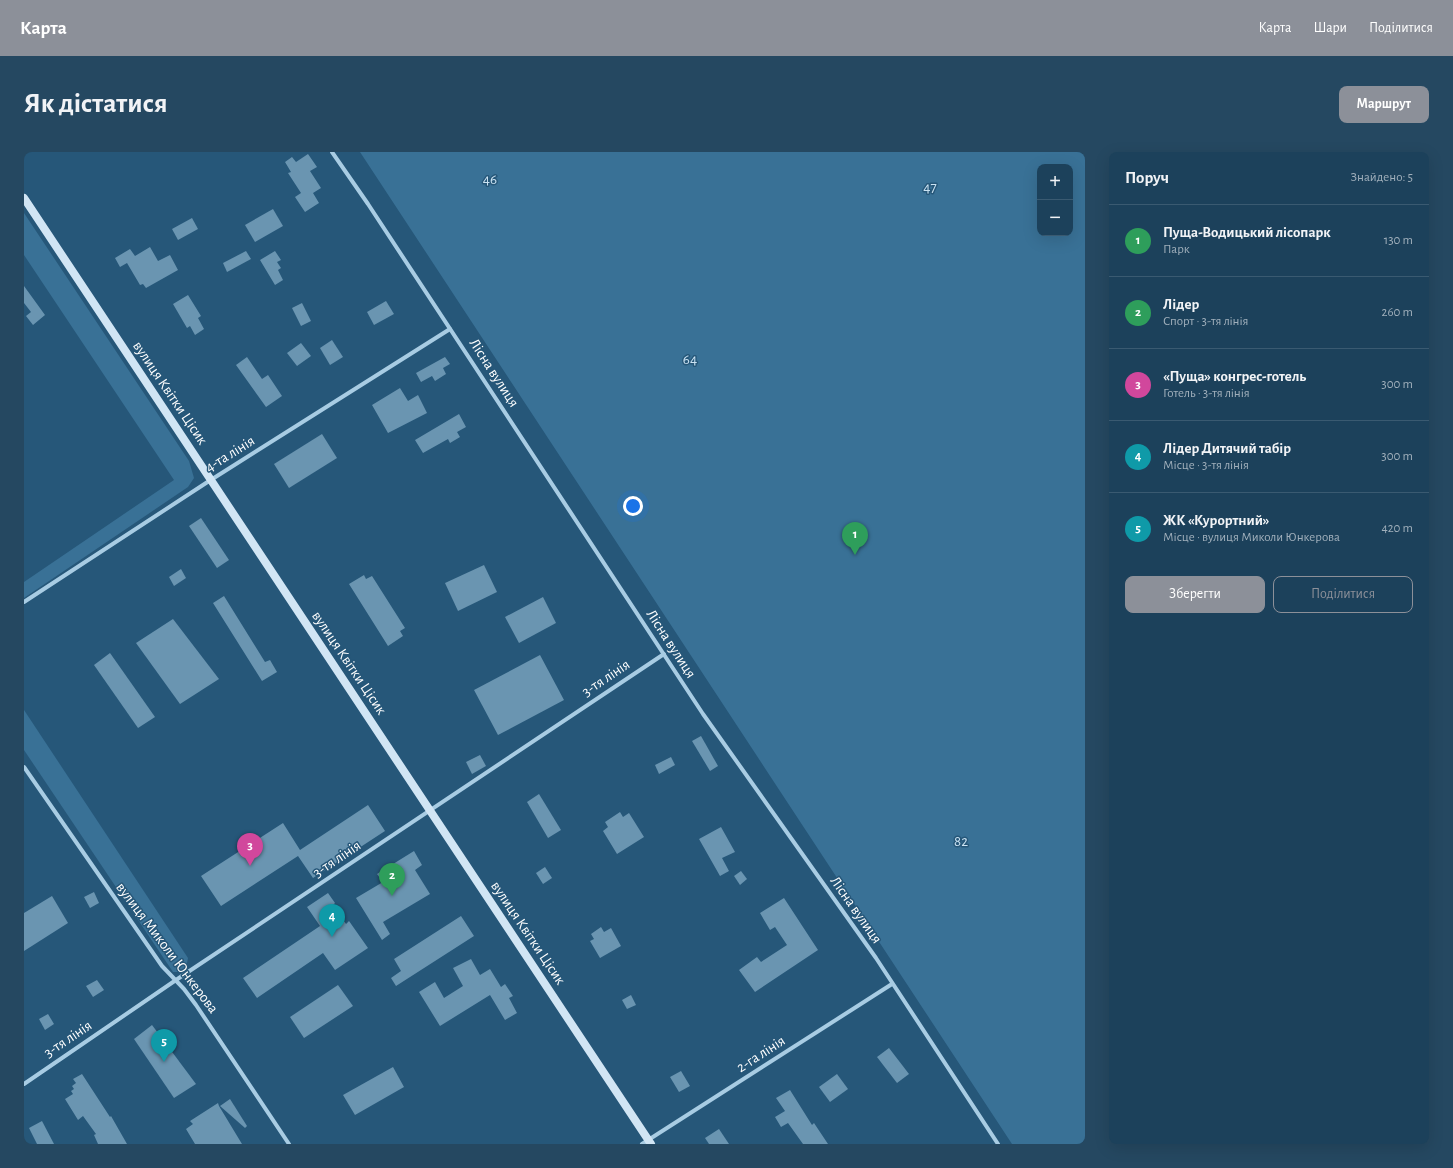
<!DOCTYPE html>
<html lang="uk">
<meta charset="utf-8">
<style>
:root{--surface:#1c415b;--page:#254861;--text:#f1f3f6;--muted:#a0afbb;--line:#3a5a71;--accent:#8c9099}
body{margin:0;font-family:"Alegreya Sans",sans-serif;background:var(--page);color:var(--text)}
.controls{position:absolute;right:12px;top:12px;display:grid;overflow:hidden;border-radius:8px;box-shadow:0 4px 16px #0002}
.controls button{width:36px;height:36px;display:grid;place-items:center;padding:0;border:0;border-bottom:1px solid var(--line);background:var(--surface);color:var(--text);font:20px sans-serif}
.you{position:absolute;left:609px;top:354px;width:14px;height:14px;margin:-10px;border:3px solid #fff;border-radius:50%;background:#1a73e8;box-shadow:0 0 0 6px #1a73e833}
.badge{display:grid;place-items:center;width:26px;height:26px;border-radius:50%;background:var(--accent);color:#fff;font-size:13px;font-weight:700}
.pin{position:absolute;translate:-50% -33px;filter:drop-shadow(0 1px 2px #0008)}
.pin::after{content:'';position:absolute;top:21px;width:14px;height:12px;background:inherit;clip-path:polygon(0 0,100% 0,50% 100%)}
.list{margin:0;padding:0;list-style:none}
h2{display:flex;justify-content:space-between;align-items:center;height:52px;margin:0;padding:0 16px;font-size:17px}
h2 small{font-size:13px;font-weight:400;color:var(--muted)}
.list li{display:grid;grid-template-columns:26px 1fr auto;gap:12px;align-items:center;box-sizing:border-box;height:72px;padding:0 16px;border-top:1px solid var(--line)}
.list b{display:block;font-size:15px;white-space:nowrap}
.list p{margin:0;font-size:13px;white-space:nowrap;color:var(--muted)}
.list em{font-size:13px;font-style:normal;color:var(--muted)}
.actions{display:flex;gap:8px;padding:12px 16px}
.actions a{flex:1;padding:9px 0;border:1px solid var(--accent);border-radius:8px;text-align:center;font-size:14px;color:var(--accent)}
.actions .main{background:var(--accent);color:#fff}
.map{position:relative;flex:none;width:1061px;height:992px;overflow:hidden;border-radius:8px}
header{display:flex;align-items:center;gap:24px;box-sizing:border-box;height:56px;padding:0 20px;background:var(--accent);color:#fff}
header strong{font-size:19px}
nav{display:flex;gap:22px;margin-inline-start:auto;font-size:14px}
.intro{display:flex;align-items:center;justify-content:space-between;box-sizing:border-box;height:96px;padding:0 24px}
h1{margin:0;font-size:28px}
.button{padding:10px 18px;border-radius:8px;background:var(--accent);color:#fff;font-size:14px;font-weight:700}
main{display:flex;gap:24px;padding:0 24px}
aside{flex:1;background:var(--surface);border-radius:8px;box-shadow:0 4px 16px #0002}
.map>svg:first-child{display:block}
.green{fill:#397196;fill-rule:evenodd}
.building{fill:#6a95b1}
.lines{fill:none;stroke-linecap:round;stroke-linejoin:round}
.street{stroke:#a8cce3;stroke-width:4}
.secondary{stroke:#d1e5f4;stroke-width:8}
.labels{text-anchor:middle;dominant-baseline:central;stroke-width:3;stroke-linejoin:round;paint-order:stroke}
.park-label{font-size:15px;fill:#cbe3f3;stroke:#265779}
.street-label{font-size:15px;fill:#fff;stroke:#265779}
</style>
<header>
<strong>Карта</strong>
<nav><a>Карта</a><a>Шари</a><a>Поділитися</a></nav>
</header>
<div class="intro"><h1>Як дістатися</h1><a class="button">Маршрут</a></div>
<main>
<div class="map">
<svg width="1061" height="992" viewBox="0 0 1061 992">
<rect width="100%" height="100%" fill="#265779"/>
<!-- green -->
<g class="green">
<path d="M336 0H1061V992H988ZM1016 15H1046V81H1016Z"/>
<path d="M0 61 165 309 170 326 164 335 0 446V430L150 328 0 103Z"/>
<path d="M0 558 164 806 162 816 155 820H149L0 598Z"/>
</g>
<!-- building -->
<g class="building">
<path d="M284 2 293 15 286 19 297 36 289 41 295 51 281 60 271 45 277 41 264 21 267 20 261 10 268 5 272 10Z"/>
<path d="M249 57 259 74 231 90 221 73Z"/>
<path d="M168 66 174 77 154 88 148 77Z"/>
<path d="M126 95 134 109 146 103 154 118 122 136 119 132 116 133 103 111 96 115 91 106 106 97 111 104Z"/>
<path d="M222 99 227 107 203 120 199 111Z"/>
<path d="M251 99 257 108 253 110 257 116 254 118 259 128 251 133 236 108Z"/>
<path d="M0 134 21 163 9 173 2 164 7 160 0 151Z"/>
<path d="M164 143 177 164 174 166 180 177 171 183 166 174 163 176 149 152Z"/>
<path d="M362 149 370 162 350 173 343 160Z"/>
<path d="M278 151 287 169 277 174 268 156Z"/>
<path d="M308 188 319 205 306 213 296 196Z"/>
<path d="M277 191 287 204 273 214 263 201Z"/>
<path d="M223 205 238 227 244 223 258 244 242 255 212 213Z"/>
<path d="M421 205 426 212 419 216 422 222 411 229 408 224 397 230 392 221Z"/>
<path d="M376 236 384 249 394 243 403 261 364 281 348 253Z"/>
<path d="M435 262 442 275 433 280 436 285 426 291 424 287 399 301 391 288Z"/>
<path d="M298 282 313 306 265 336 250 312Z"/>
<path d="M177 366 205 408 193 416 165 374Z"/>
<path d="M460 413 473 440 434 459 421 431Z"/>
<path d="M157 417 162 426 150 434 145 425Z"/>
<path d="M340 423 342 427 348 424 381 476 376 479 379 484 364 494 325 432Z"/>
<path d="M200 444 241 510 246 508 253 520 238 529 189 451Z"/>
<path d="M519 445 532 471 495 491 481 465Z"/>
<path d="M149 467 195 527 156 552 112 491Z"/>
<path d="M86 501 131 565 114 576 70 513Z"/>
<path d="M516 503 540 548 474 583 450 538Z"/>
<path d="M677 584 694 614 686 619 668 589Z"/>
<path d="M456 603 462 614 448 622 442 610Z"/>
<path d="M647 605 651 613 635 622 631 613Z"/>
<path d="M515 642 537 678 524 686 503 650Z"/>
<path d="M344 653 361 679 289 726 274 704 197 754 177 724 259 671 276 698Z"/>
<path d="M596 660 599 665 605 661 620 685 593 702 579 679 584 675 581 670Z"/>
<path d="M697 675 711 700 698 706 705 719 696 724 675 687Z"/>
<path d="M390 699 398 713 391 718 406 742 359 770 366 782 358 788 332 746 359 730 353 722Z"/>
<path d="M521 715 528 726 519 732 512 721Z"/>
<path d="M717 719 723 727 716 733 710 724Z"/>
<path d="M70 740 75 751 66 756 60 745Z"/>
<path d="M304 741 311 751 309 753 322 772 325 769 344 796 311 818 299 801 233 846 219 826 296 774 283 755Z"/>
<path d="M28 744 44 771 0 799V761Z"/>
<path d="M760 746 794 798 731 840 715 818 733 805 737 810 763 793 751 775 746 778 736 761Z"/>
<path d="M437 764 450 784 372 834 367 826 377 819 370 807Z"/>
<path d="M577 775 580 780 587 776 597 794 576 806 566 789 570 787 567 782Z"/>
<path d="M447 807 456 823 466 817 477 835 481 832 489 844 485 846 493 861 481 868 466 843 416 874 395 840 411 830 420 846 439 834 429 816Z"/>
<path d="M73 828 80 838 69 845 62 834Z"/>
<path d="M314 833 329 854 280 886 266 865Z"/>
<path d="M607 843 612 853 603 857 598 848Z"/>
<path d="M24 862 30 872 21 878 15 867Z"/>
<path d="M128 873 172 932 150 946 110 887Z"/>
<path d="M865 896 885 922 873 931 853 905Z"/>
<path d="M369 915 380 935 331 963 319 943Z"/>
<path d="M657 919 666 934 655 940 646 925Z"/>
<path d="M58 922 86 965 87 964 103 992H74L70 983 72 982 59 964 54 968 41 947 49 942 47 939 50 937 48 934 52 931 49 927Z"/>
<path d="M813 922 824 937 806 950 795 935Z"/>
<path d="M766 938 788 973 790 971 804 992H779L764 971 757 975 751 965 761 959 752 946Z"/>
<path d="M206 947 223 974 221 976 196 954Z"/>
<path d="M194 951 195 954 218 992H171L162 977 169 972 166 969Z"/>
<path d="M18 969 30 992H13L5 976Z"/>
<path d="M695 977 705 992H685L681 986Z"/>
</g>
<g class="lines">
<!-- street -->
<g class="street">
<path d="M308 0 344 52 679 562 852 806 974 992"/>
<path d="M0 450 182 331 426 177"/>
<path d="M0 615 138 814 160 837 172 853 265 992"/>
<path d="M0 932 152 828 640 502"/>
<path d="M618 992 868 832"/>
</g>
<!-- secondary -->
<path class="secondary" d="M0 46 627 992"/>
</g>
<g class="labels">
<!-- park labels -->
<g class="park-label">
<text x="466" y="27">46</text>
<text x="906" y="35">47</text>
<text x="666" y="207">64</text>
<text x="937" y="689">82</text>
</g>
<!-- street labels -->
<g class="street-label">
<text transform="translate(470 221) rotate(57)">Лісна вулиця</text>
<text transform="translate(146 241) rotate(56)">вулиця Квітки Цісик</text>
<text transform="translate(206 302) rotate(-32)">4-та лінія</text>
<text transform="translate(647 492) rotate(57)">Лісна вулиця</text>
<text transform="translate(325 511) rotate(56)">вулиця Квітки Цісик</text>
<text transform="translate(582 526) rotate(-34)">3-тя лінія</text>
<text transform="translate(313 707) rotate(-34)">3-тя лінія</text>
<text transform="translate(832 758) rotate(55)">Лісна вулиця</text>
<text transform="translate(504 781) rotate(56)">вулиця Квітки Цісик</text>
<text transform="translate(143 796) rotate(53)">вулиця Миколи Юнкерова</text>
<text transform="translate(44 887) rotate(-34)">3-тя лінія</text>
<text transform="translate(737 902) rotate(-33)">2-га лінія</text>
</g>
</g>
</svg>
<div class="controls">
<button>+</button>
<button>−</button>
</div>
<div class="you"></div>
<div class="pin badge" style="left:831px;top:403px;background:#2e9e5b">1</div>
<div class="pin badge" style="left:368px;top:744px;background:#2e9e5b">2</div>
<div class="pin badge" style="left:226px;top:714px;background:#d1479c">3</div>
<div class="pin badge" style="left:308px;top:785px;background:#0f9aa8">4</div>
<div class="pin badge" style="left:140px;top:910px;background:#0f9aa8">5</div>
</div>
<aside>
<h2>Поруч<small>Знайдено: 5</small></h2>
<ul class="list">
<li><span class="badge" style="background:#2e9e5b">1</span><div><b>Пуща-Водицький лісопарк</b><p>Парк</p></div><em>130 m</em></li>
<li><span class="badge" style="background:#2e9e5b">2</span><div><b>Лідер</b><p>Спорт · 3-тя лінія</p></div><em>260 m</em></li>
<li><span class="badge" style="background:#d1479c">3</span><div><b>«Пуща» конгрес-готель</b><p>Готель · 3-тя лінія</p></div><em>300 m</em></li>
<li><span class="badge" style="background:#0f9aa8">4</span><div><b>Лідер Дитячий табір</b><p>Місце · 3-тя лінія</p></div><em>300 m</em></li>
<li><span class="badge" style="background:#0f9aa8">5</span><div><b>ЖК «Курортний»</b><p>Місце · вулиця Миколи Юнкерова</p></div><em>420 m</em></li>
</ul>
<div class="actions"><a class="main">Зберегти</a><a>Поділитися</a></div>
</aside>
</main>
